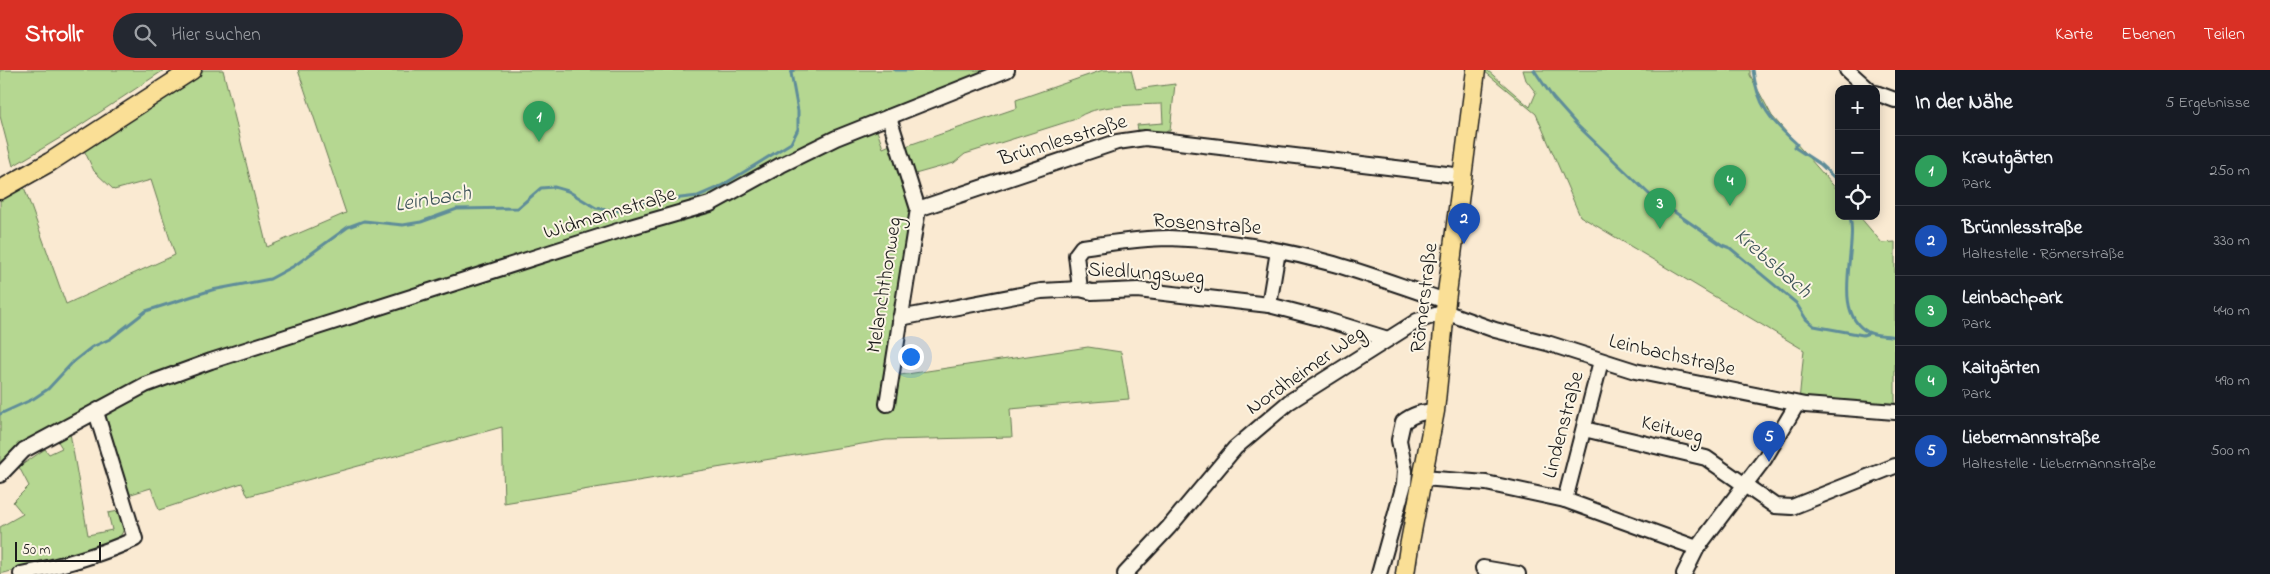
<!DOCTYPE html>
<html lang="de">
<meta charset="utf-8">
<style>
:root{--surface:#171b24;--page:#242831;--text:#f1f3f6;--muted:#9ea1a6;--line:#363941;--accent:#d93025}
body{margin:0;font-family:"Indie Flower",sans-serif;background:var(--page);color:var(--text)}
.controls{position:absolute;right:15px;top:15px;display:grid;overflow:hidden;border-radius:10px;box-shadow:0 2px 12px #0003}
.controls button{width:45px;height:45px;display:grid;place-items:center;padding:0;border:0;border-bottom:1px solid var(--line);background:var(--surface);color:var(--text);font:25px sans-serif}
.scale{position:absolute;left:15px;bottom:12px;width:86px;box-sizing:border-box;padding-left:5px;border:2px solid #1c1c1c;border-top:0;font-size:14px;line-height:18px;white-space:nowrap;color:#1c1c1c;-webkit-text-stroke:4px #fcf5e5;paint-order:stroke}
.you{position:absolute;left:910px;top:286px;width:18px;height:18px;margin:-12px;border:4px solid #fff;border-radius:50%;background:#1a73e8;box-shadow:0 0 0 8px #1a73e833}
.badge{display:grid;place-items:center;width:32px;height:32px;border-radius:50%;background:var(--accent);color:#fff;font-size:16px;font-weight:700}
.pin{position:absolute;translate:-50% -41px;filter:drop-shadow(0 1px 2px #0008)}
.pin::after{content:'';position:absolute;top:26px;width:18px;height:15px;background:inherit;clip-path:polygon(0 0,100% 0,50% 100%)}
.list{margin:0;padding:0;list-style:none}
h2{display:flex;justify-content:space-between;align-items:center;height:65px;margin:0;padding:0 20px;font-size:21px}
h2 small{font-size:16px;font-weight:400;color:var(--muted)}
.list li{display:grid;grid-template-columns:32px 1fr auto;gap:15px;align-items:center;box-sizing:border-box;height:70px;padding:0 20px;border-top:1px solid var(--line)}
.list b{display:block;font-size:19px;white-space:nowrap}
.list p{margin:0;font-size:16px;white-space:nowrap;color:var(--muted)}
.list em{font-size:16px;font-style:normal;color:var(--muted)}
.icon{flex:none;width:28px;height:28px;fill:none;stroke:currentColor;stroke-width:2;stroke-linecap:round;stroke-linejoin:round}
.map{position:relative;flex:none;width:1895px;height:504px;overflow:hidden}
header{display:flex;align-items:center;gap:30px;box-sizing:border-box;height:70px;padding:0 25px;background:var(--accent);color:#fff}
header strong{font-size:24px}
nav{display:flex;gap:28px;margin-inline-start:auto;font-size:18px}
.search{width:350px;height:45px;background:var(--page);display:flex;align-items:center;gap:12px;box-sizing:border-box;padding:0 18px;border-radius:28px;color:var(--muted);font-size:19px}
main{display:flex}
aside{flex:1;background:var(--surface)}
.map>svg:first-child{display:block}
.green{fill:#b5d791;stroke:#687a56}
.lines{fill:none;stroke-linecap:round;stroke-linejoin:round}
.stream{stroke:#5f8d99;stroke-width:3}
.minor-casing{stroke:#1c1c1c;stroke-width:18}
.major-casing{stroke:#1c1c1c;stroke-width:21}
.minor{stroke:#fcf5e5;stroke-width:14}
.major{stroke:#fadf96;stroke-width:18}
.labels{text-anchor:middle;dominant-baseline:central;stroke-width:4;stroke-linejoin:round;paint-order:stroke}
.street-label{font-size:21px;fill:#1c1c1c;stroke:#fcf5e5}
.water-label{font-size:22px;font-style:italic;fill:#3e545a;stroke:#fcf5e5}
</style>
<header>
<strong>Strollr</strong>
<div class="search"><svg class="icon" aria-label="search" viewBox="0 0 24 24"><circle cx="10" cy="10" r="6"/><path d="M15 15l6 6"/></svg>Hier suchen</div>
<nav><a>Karte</a><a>Ebenen</a><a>Teilen</a></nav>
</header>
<main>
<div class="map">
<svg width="1895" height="504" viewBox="0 0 1895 504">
<rect width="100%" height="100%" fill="#faead2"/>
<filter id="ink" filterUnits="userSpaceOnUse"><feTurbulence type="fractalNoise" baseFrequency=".02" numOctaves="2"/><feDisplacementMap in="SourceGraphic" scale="10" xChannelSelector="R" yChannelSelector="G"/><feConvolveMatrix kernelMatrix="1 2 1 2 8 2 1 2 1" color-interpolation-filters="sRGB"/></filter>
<g filter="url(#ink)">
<!-- green -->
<g class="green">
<path d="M0 0H164L70 62 13 96 0 46Z"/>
<path d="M203 0H223L267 177 346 143 298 0H995L875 55 883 78 895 73 915 140 887 307 1088 277 1121 282 1129 329 1010 339 1012 367 886 370 504 433 502 357 248 426 242 413 159 440 151 418 128 425 100 345 28 382 0 410V129L24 117 66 234 175 185 151 110 114 120 94 101 83 78Z"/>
<path d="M1103 0H1131L1136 19 1175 14 1170 61 1138 60 1137 55 1163 53 1162 34C1139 35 1093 34 1076 49L965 84 954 93 915 104 906 76 1017 38 1016 30Z"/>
<path d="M1487 0 1530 37 1536 23 1526 10 1523 0H1750V5L1772 46 1839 122V146H1859L1882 173 1895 172V334L1799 331 1804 280 1580 146 1536 44 1484 1Z"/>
<path d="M70 363 88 465 112 460 108 443 124 440 127 453 121 465 104 477 0 504V457L23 444 13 432 29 416 19 397 45 379 49 384 62 378 57 370Z"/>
</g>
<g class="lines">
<!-- stream -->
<g class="stream">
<path d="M895 0H911"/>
<path d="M1534 0 1553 28 1577 55 1650 125 1722 175 1730 178 1796 233 1806 249 1814 256 1863 265 1869 263"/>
<path d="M1753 0C1757 35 1771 51 1797 74L1794 77 1820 94 1839 112"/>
<path d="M1850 146C1858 179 1830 242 1868 262 1875 266 1887 265 1895 267"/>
<path d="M0 344 33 329 48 319 73 292 92 277 110 269 146 241 212 220 270 209 294 196 348 157 364 151 403 155 421 152 457 139 518 138 541 118 554 117 568 121 596 138 616 141 646 132 698 126 721 116 791 73 798 59V41L791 3 794 0"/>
</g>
<defs>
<g id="minor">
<path d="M1847 0 1868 19"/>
<path d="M1876 23 1895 30"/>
<path d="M918 139 1117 72 1145 68 1463 106"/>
<path d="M1080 219 1076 185 1082 177C1111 173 1140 168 1169 168 1224 170 1281 179 1334 194 1372 205 1409 219 1446 231"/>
<path d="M1269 235 1278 181"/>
<path d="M900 248 1041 221 1080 219 1092 222 1138 220 1269 235 1323 249 1388 269"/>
<path d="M887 334 918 139 889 47"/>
<path d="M1584 359 1706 388 1775 436 1792 437 1895 396"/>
<path d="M0 405 24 380 145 315 211 291 627 158 710 134 781 95 836 68 1007 0"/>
<path d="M1423 408 1486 413 1565 430 1697 478"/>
<path d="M1565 430 1601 291"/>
<path d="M1483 498 1518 504"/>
<path d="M21 504C61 496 98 486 135 469L96 342"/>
<path d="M1125 504 1169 457 1235 378 1289 332 1417 251 1445 242 1495 260 1547 273 1635 301 1805 335 1895 342"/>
<path d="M1379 504 1404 414 1405 401 1399 370 1403 352C1413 344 1422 342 1435 341"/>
<path d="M1684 504 1697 478 1765 388 1797 334"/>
</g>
<g id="major">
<path d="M0 120 50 92 192 0"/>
<path d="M1405 504 1409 477 1435 341 1446 231 1476 0"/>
</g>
</defs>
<!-- minor casing -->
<use href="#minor" class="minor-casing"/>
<!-- major casing -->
<use href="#major" class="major-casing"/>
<!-- minor -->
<use href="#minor" class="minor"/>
<!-- major -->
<use href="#major" class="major"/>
</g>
</g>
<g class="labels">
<!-- street labels -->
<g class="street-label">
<text transform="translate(1063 71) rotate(-17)">Brünnlesstraße</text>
<text transform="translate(610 144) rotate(-17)">Widmannstraße</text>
<text transform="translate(1207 155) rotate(4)">Rosenstraße</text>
<text transform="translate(1146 204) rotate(4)">Siedlungsweg</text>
<text transform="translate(885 215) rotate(-81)">Melanchthonweg</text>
<text transform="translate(1425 228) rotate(-83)">Römerstraße</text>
<text transform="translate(1672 286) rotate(13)">Leinbachstraße</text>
<text transform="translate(1306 301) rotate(-35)">Nordheimer Weg</text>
<text transform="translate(1564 355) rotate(-75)">Lindenstraße</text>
<text transform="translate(1672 360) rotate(14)">Keitweg</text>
</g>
<!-- water labels -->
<g class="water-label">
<text transform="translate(433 130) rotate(-9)">Leinbach</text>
<text transform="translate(1772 194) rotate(41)">Krebsbach</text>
</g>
</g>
</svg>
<div class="controls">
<button>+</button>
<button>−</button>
<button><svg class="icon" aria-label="locate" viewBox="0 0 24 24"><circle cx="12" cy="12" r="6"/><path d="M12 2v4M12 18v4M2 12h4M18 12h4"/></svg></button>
</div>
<div class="scale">50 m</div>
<div class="you"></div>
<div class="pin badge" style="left:539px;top:72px;background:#2e9e5b">1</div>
<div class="pin badge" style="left:1464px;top:174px;background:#1a4fb4">2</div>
<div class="pin badge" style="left:1660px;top:159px;background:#2e9e5b">3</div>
<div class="pin badge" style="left:1730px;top:136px;background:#2e9e5b">4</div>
<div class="pin badge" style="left:1769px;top:392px;background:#1a4fb4">5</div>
</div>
<aside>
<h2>In der Nähe<small>5 Ergebnisse</small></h2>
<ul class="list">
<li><span class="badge" style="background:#2e9e5b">1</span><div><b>Krautgärten</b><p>Park</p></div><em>250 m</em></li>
<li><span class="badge" style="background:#1a4fb4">2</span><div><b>Brünnlesstraße</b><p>Haltestelle · Römerstraße</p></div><em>330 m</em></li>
<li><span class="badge" style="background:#2e9e5b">3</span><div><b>Leinbachpark</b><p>Park</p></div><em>440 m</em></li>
<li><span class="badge" style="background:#2e9e5b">4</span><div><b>Kaitgärten</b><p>Park</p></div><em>490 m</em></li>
<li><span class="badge" style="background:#1a4fb4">5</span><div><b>Liebermannstraße</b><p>Haltestelle · Liebermannstraße</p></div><em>500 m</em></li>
</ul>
</aside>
</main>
